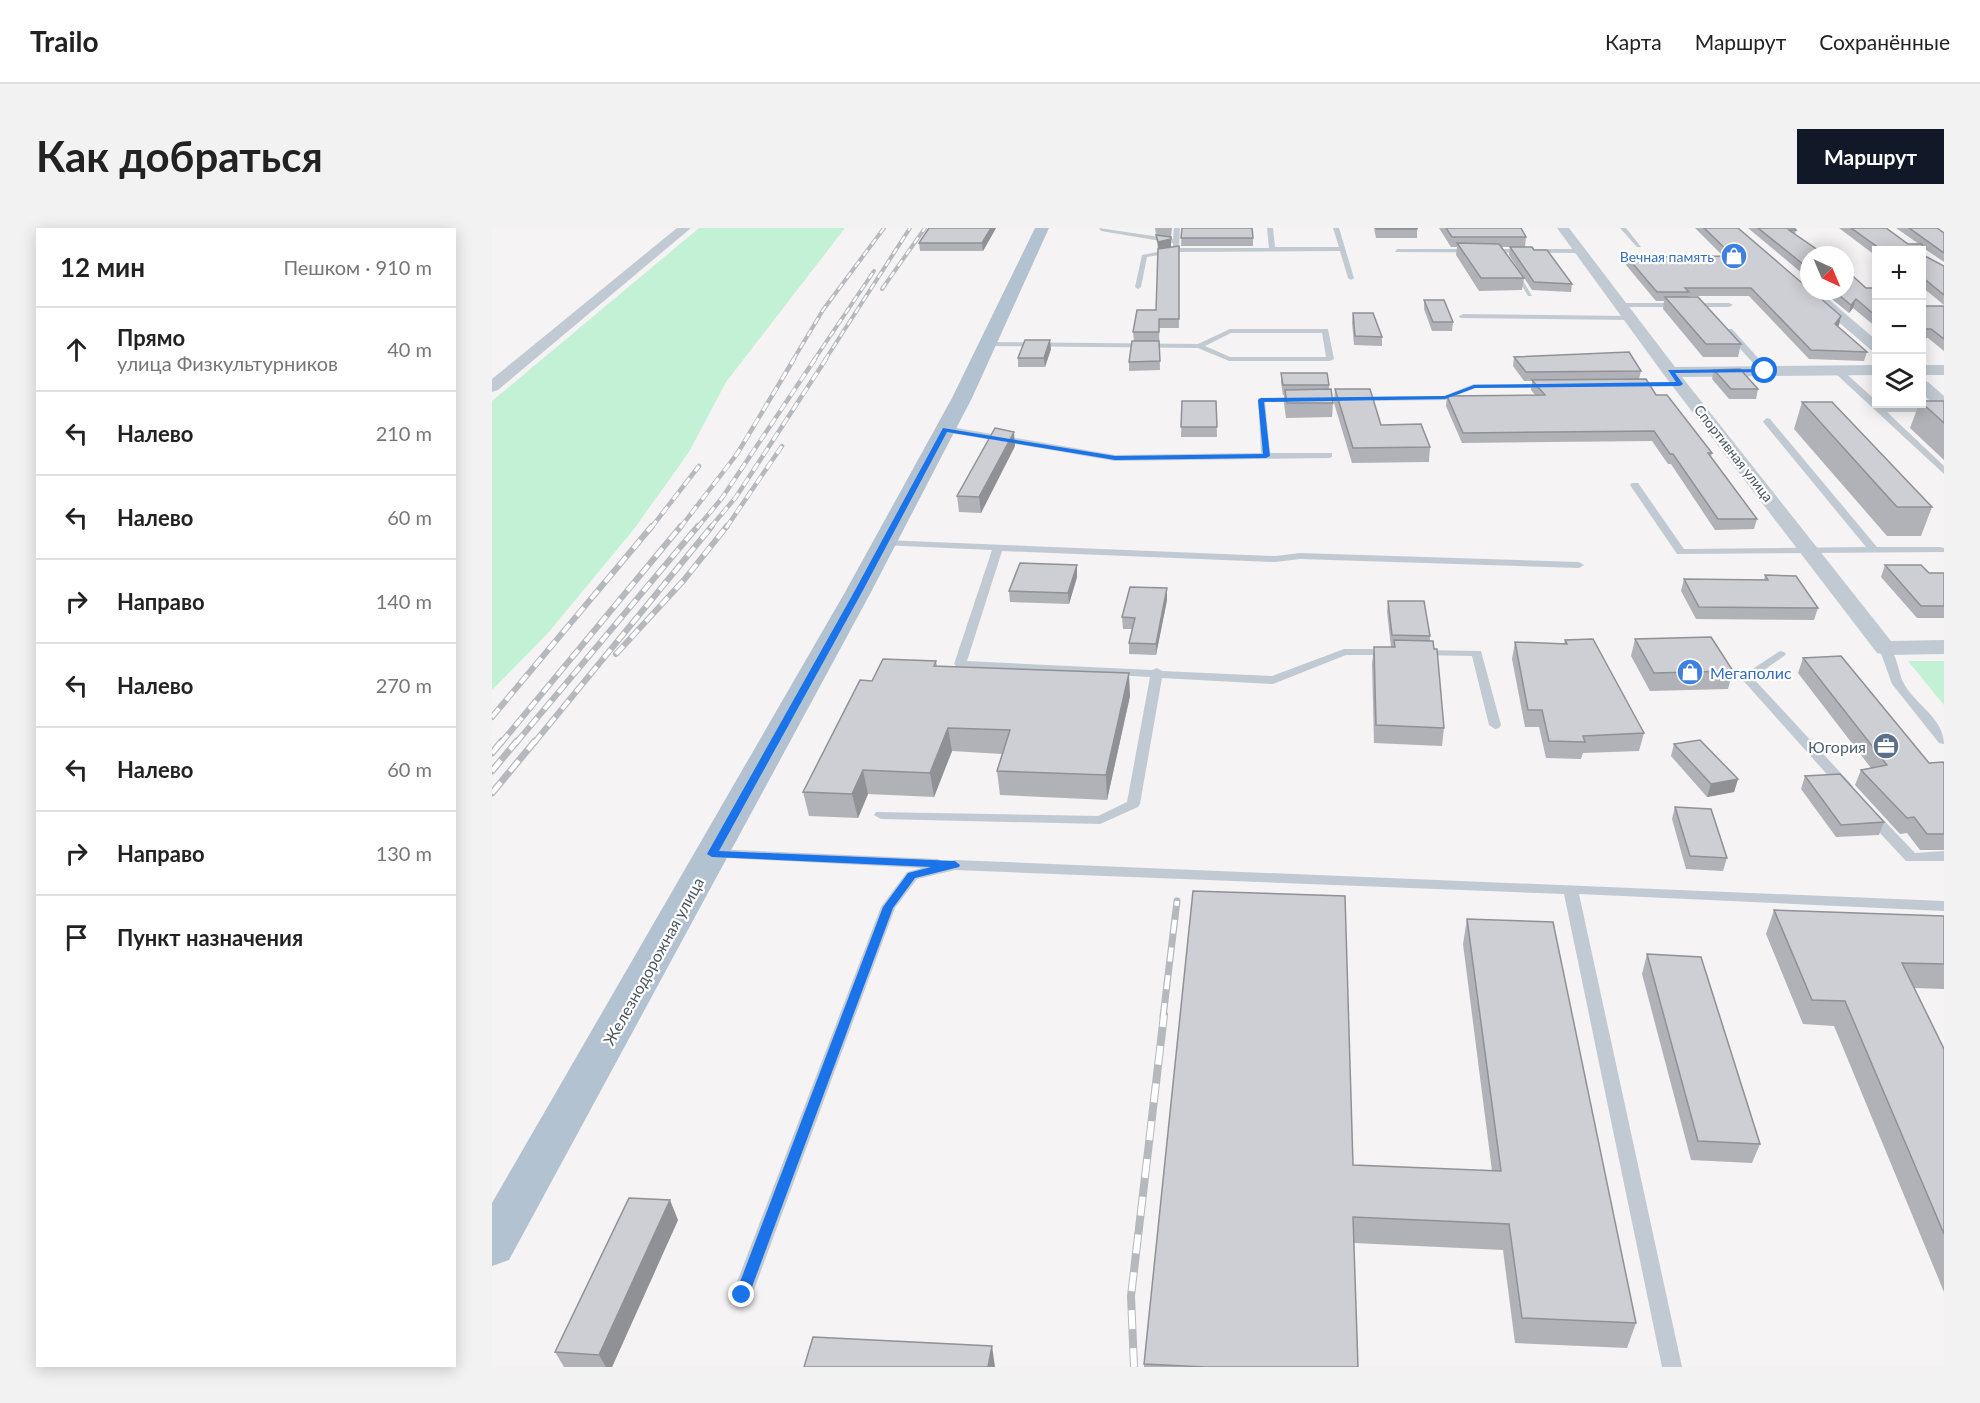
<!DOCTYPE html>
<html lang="ru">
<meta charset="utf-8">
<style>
:root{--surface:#fff;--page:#f2f2f2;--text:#222;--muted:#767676;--line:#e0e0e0;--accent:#111827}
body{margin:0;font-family:Lato,sans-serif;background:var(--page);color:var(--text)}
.controls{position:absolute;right:18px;top:18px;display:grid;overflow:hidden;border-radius:0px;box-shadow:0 3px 15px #0003}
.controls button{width:54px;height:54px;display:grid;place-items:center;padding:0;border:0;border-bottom:2px solid var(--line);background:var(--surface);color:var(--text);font:30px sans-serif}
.compass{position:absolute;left:1308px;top:18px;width:54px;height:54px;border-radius:50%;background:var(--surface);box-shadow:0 3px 15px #0003;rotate:136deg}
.stop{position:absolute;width:18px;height:18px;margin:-14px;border:4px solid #1a73e8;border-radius:50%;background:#fff}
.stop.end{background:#1a73e8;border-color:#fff;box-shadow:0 2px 6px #0008}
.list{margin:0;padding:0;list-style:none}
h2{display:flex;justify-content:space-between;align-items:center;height:78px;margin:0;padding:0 24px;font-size:26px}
h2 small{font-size:20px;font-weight:400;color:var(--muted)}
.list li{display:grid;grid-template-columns:39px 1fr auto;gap:18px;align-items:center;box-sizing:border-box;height:84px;padding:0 24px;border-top:2px solid var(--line)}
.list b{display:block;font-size:22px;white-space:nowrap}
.list p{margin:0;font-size:20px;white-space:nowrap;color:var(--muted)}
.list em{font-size:20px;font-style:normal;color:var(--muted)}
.icon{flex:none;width:33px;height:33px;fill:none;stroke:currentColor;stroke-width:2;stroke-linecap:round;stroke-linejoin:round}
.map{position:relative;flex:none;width:1452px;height:1139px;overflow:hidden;border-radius:0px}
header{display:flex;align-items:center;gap:36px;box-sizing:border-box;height:84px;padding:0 30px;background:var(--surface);border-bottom:2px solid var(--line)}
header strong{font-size:28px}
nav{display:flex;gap:33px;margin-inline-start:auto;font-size:21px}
.intro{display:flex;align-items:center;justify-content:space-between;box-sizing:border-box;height:144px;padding:0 36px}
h1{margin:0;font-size:42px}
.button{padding:15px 27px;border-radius:0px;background:var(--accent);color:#fff;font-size:21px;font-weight:700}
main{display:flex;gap:36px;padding:0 36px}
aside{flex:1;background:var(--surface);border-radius:0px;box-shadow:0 3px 15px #0003}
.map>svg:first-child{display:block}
.green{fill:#c3f1d5}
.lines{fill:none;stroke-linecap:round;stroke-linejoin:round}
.service{fill:#c1cad2;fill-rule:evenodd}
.minor{fill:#c1cad2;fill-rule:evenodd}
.primary{fill:#b3c2d1;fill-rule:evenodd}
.rail-far4-casing{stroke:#b5b8bd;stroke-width:4}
.rail-far3-casing{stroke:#b5b8bd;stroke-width:4.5}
.rail-far2-casing{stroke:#b5b8bd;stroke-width:6}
.rail-far1-casing{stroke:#b5b8bd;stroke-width:7}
.rail-casing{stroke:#b5b8bd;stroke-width:8}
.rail-far4{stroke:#fff;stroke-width:2;stroke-dasharray:7;stroke-linecap:butt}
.rail-far3{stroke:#fff;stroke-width:3;stroke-dasharray:9;stroke-linecap:butt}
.rail-far2{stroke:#fff;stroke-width:4;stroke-dasharray:11;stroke-linecap:butt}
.rail-far1{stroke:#fff;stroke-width:4.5;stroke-dasharray:14;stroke-linecap:butt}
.rail{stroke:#fff;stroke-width:6;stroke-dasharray:19;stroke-linecap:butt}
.wall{fill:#b0b2b7}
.shaded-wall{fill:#909195}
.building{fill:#cdcfd5;stroke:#909195;stroke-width:1.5}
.route{fill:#1a73e8}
.labels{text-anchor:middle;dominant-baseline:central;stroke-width:4.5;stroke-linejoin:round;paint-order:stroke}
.far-shop-label{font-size:14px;fill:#366cbe;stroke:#fff;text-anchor:end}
.far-street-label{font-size:14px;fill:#4a5661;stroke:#fff}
.shop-label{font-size:16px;fill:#366cbe;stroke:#fff;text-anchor:start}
.service-label{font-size:16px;fill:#4e5e75;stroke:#fff;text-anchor:end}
.street-label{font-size:16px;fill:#4a5661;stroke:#fff}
</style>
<header>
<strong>Trailo</strong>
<nav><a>Карта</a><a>Маршрут</a><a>Сохранённые</a></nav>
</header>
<div class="intro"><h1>Как добраться</h1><a class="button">Маршрут</a></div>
<main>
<aside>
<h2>12 мин<small>Пешком · 910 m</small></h2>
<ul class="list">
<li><svg class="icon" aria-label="ahead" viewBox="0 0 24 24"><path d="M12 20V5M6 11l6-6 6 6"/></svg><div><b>Прямо</b><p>улица Физкультурников</p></div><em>40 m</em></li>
<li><svg class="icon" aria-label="left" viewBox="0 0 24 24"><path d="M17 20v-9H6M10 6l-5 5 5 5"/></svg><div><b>Налево</b></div><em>210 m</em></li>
<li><svg class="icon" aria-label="left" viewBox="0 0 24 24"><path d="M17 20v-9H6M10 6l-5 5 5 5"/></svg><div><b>Налево</b></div><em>60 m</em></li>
<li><svg class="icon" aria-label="right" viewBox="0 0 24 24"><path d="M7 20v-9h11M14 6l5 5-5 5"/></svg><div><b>Направо</b></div><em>140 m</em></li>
<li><svg class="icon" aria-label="left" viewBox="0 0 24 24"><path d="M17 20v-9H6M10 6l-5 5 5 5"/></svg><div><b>Налево</b></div><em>270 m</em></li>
<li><svg class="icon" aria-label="left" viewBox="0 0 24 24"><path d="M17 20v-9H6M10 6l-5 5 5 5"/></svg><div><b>Налево</b></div><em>60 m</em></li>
<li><svg class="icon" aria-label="right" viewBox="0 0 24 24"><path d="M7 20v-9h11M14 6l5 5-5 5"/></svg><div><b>Направо</b></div><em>130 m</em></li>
<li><svg class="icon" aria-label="arrive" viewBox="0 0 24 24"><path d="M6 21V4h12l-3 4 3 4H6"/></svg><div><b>Пункт назначения</b></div></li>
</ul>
</aside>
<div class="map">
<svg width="1452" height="1139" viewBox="0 0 1452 1139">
<rect width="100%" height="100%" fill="#f5f3f3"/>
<!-- green -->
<g class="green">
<path d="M207 0H353L234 154 197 224 142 301 56 405 0 462V173Z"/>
<path d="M1416 433H1452V477Z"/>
</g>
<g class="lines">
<!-- service -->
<g class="service">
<path d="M607 0 681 11 682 0H688L687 20H777L775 0H781L783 19H847L841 0H847L862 50 859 52 856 50 848 23 685 24 655 29 649 59 646 61 643 59 650 27 681 21V15L609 3Z"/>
<path d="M1128 0H1134L1149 19H1145Z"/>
<path d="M905 21H1088L1091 23 1088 25 903 24Z"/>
<path d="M1020 41H1024L1040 68H1036Z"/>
<path d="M1129 75H1237L1241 77 1237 79H1126V75Z"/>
<path d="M971 86 1138 88 1142 90 1138 92 968 90 967 88Z"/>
<path d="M738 101H836L842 131 838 133H737L706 120 495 118 491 116 495 114 706 116ZM739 105H830L834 129H738L713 118Z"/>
<path d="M1234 101H1240L1276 141V145H1270L1234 105Z"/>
<path d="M1343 141H1349L1390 178H1452V184H1395L1452 238V246L1343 145Z"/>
<path d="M1138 154H1188L1192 156 1188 158H1138Z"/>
<path d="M982 156H1056L1060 158 1056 160H983L953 172 773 174 778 225H840V229L837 230 623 233 453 204 449 201 453 198 623 227 769 225 766 170 952 168Z"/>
<path d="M1275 190 1278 191 1385 319H1448L1452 320V324L1185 326 1138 257 1140 255H1146L1192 321 1374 319 1272 195 1271 193Z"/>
<path d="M392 312 783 328 808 325 1087 334 1092 337 1087 340 808 331 783 334 510 323 475 433 660 442 665 440 670 443 780 448 852 421H898L904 424 898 427H854L781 456 670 450 648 576 646 579 608 596 389 591 382 587 384 584 606 588 635 574 658 449 464 438 462 436 500 322 388 317V313Z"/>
<path d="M1393 417C1404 420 1406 443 1411 454 1422 476 1452 490 1452 516L1447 515 1400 456 1387 420Z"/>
<path d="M929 422 989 423 1009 497 1007 500 1003 501 997 497 980 428 925 427 923 425Z"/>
<path d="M1288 423 1292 424 1294 426 1292 428 1261 450 1359 556 1361 559 1359 562H1349L1248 449Z"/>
<path d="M1379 583 1384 584 1423 625 1452 623V633H1414L1374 590 1372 587 1374 584Z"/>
<path d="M220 621 446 631 452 635 463 632 1452 673V683L1087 666 1190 1139H1170L1072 666 463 642 425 651 403 680 260 1067 257 1073 250 1076 243 1073 240 1067 389 679 415 644 430 640 215 629 213 626 215 623Z"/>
</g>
<!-- minor -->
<g class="minor">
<path d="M185 0H199L6 162 0 164V151Z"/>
<path d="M1065 0H1077L1183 139 1384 137V147L1190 149 1399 413 1452 412V426L1393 427 1385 425 1172 147Z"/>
<path d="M1317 59V63H1327L1384 112V123L1379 122 1314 66 1312 63Z"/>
<rect x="1430" y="137" width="22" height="10"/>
<path d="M1430 152 1436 154 1452 168V182L1446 181 1430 165Z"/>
</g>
<!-- primary -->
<path class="primary" d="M543 0H557L480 170 378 366 17 1032 0 1038V975L352 366 460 170Z"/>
<defs>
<g id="rail-far4">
<path d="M390 61 433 0"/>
<path d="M301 132 331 82 392 0"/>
<path d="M322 132 382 43"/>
<path d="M333 132 418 0"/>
</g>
<g id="rail-far3">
<path d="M159 300 207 238"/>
<path d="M188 300 245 226 302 131"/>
<path d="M205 300 230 270 323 131"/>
<path d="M218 300 244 269 334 131"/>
<path d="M234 300 290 218"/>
</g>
<g id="rail-far2">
<path d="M124 426 192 352 235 298"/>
<path d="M0 489 160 298"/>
<path d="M9 515 189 298"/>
<path d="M24 515 206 298"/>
<path d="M42 515 220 298"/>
</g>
<g id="rail-far1">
<path d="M0 525 10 513"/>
<path d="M0 543 25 513"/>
<path d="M0 565 43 513"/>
<path d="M671 789 685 673"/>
</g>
<path id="rail" d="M642 1139 639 1068 672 787"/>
</defs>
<!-- rail-far4 casing -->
<use href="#rail-far4" class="rail-far4-casing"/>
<!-- rail-far3 casing -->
<use href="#rail-far3" class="rail-far3-casing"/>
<!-- rail-far2 casing -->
<use href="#rail-far2" class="rail-far2-casing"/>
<!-- rail-far1 casing -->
<use href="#rail-far1" class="rail-far1-casing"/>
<!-- rail casing -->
<use href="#rail" class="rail-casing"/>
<!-- rail-far4 -->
<use href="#rail-far4" class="rail-far4"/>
<!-- rail-far3 -->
<use href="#rail-far3" class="rail-far3"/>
<!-- rail-far2 -->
<use href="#rail-far2" class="rail-far2"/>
<!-- rail-far1 -->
<use href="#rail-far1" class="rail-far1"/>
<!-- rail -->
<use href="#rail" class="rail"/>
</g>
<!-- wall -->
<g class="wall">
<path d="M437 0H504L491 23H428L427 15Z"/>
<path d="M663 0H680L679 9V19L687 18V100H667L668 142 637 143V134L642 113 641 104 664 82 666 21Z"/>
<path d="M690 0 761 10V18H689Z"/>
<path d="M882 0H925V10H884Z"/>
<path d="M947 0H1029L1034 9 1033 19H1010L1032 50 1030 62 987 63 964 27 965 19H959Z"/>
<path d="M1203 0H1246L1347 97 1346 98 1375 124 1372 133 1317 131 1257 68H1196L1249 116 1246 129H1211L1171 81 1172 73H1164L1134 37 1135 29 1231 28Z"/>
<path d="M1256 0H1302L1304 2 1303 6 1317 27V51Z"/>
<path d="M1347 0H1395L1416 16H1427L1404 0H1445L1452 5V34L1430 19 1431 27 1452 38V77L1430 59V22H1384V28Z"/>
<path d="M1018 19 1042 22 1080 56 1079 64 1040 62 1017 27Z"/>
<path d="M1374 60 1384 62V99L1361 80 1357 85 1330 63H1353Z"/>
<path d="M932 72 961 94 960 103H940L932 81Z"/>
<path d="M1430 78H1452V123L1436 110H1430Z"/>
<path d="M861 85 890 109V118L862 117 860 94Z"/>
<path d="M559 121 553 139H526V130Z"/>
<path d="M1022 129 1149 143 1147 151 1164 167 1220 225 1219 229 1265 291 1262 301 1223 302 1179 236H1176L1160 213 970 215 954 178 955 168H1044L1039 162 1040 153H1032L1021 138Z"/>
<path d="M1222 142 1266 161 1264 171H1237L1220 151Z"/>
<path d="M789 145 837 157V161L841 175 840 189 794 190 792 176V167H791L789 155Z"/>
<path d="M843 161 889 197 938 219 937 234 860 235 842 175Z"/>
<path d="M690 173H724L725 209H689Z"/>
<path d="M1452 173V232L1418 200 1427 176Z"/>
<path d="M1310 174 1440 279 1429 308H1395L1302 201Z"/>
<path d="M523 218 489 285 467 284 465 268Z"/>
<path d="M1393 337 1437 345H1452V390H1425L1389 349Z"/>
<path d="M1273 347 1326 380 1322 392 1204 391 1189 363 1192 351 1272 352Z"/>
<path d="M585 349 577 376 518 374 517 363Z"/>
<path d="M675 372 664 427 637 426V415L640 401H631L630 389Z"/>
<path d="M896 373 938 408V413L952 500 950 518 882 515 880 436 882 419H899L895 384Z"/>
<path d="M1143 411 1241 443 1236 461 1158 463 1139 428Z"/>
<path d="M1073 412 1152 505 1147 523 1091 525 1089 531 1054 530 1047 499H1033L1020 431 1023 414 1072 416Z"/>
<path d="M1311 430 1437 535 1452 536V622H1428L1415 605 1408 606 1363 557 1369 542 1379 540 1306 445Z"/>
<path d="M444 433 445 438 638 468 615 572 508 567 505 543 510 526 460 523 442 569 376 566 366 590 317 588 311 564Z"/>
<path d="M1182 516 1246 551 1242 564 1215 569 1179 528Z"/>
<path d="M1313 548 1392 594 1387 607 1344 609 1309 561Z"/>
<path d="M1183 579 1235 630 1231 643 1194 641 1180 591Z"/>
<path d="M1282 682 1452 688V761L1422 760 1452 821V1064L1342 798 1311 796 1274 706Z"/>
<path d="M975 691 1144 1095 1135 1120 1023 1115 1011 1022 862 1015 866 1139H652V1136L861 937 1000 943 971 716Z"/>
<path d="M1155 726 1268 916 1260 935 1199 932 1150 746Z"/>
<path d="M186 992 120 1139H72L63 1124Z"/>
</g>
<!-- shaded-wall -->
<g class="shaded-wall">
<path d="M499 0H504L491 23 490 15Z"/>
<path d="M679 11V19L666 22V14Z"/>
<path d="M1364 71 1361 80 1357 85 1359 77Z"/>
<path d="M1349 88 1347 97 1340 105 1343 96Z"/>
<path d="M558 112 559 121 553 139 552 130Z"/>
<path d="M522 204 523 218 489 285 487 269Z"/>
<path d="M585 337V349L577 376 576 365Z"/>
<path d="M675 360V372L664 427V416Z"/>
<path d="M637 445 638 468 615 572 614 547Z"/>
<path d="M456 500 460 523 442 569 438 545Z"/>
<path d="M371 542 376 566 366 590 360 566Z"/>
<path d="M1246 551 1242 564 1215 569 1219 556Z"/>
<path d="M178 972 186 992 120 1139H114L107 1127Z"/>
<path d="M500 1118 503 1139H496Z"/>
</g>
<!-- building -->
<g class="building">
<path d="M437 0H499L490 15H427Z"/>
<path d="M690 0H760L761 10H689Z"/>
<path d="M884 0H925V1H885Z"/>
<path d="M954 0H1029L1034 9H960Z"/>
<path d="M1212 0H1246L1317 61V63H1320L1349 88 1343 96 1375 124 1319 122 1259 60H1193L1197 64H1165L1135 29 1241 28Z"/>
<path d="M1266 0H1302L1304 2H1297L1333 27H1317V41Z"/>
<path d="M1359 0H1394L1416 16H1430L1431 27 1452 38V67L1430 49V22H1390Z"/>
<path d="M1417 0H1445L1452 5V25Z"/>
<path d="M664 7 679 9V11L666 14Z"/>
<path d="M965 15 1007 16 1032 50H989Z"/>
<path d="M687 18V91H667V104H641L645 82H664L666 21Z"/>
<path d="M1018 19H1040L1042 22H1055L1080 56 1042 54Z"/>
<path d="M1353 41 1374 60H1382L1384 62V88L1364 71 1359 77 1342 63H1353Z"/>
<path d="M1173 69H1206L1249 116H1214Z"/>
<path d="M932 72H952L961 94H941Z"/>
<path d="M1430 78H1452V111L1439 101H1430Z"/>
<path d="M861 85H881L890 109 863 108Z"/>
<path d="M533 112H558L552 130H526Z"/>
<path d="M640 113H667L668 133 637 134Z"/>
<path d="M1137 124 1149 143 1034 144 1022 129Z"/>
<path d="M1248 141 1266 161H1239L1222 142Z"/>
<path d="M789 145H835L837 157H791Z"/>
<path d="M1154 151 1164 167H1175L1220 225H1216L1265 291H1226L1181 226H1178L1162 203 971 205 955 168 1053 167 1040 152Z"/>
<path d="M839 161 841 175H795L793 162Z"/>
<path d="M843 161H878L889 197 929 196 938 219 861 220Z"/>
<path d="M690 173H724L725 199H689Z"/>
<path d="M1430 173H1452V195L1430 175Z"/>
<path d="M1310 174H1340L1440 279H1405Z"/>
<path d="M503 200 522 204 487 269 465 268Z"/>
<path d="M528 335 585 337 576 365 517 363Z"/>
<path d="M1393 337H1429L1437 345H1452V378H1429Z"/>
<path d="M1273 347 1304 348 1326 380 1207 379 1192 351 1276 352Z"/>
<path d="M638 359 675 360 664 416 637 415 643 390 630 389Z"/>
<path d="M896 373H932L938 408 900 407Z"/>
<path d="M1219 409 1241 443 1162 445 1143 411Z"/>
<path d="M1101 411 1152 505 1091 508 1093 514 1057 513 1050 482H1036L1023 414 1075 416 1073 412Z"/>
<path d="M902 412 941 413 942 421H945L952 500 884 497 882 419H903Z"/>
<path d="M1349 428 1437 535 1451 534 1452 536V606H1435L1422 589 1415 590 1369 542 1395 537 1311 430Z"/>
<path d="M391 431 444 433 442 438 637 445 614 547 505 543 518 502 456 500 438 545 371 542 360 566 311 564 368 452 380 453Z"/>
<path d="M1208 512 1246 551 1219 556 1182 516Z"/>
<path d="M1348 546 1392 594 1349 597 1313 548Z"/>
<path d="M1183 579 1219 581 1235 630 1198 628Z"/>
<path d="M701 663 853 668 861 937 1009 943 975 691 1061 694 1144 1095 1030 1090 1017 996 861 989 866 1139H713L652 1136Z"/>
<path d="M1282 682 1452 688V736L1410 735 1452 821V1006L1353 773 1320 772Z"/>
<path d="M1155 726 1209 729 1268 916 1206 913Z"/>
<path d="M137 970 178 972 107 1127 63 1124Z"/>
<path d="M321 1109 500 1118 496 1139H312Z"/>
</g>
<!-- route -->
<path class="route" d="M1273 141 1275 144 1183 145 1191 156 1188 158 983 160 953 171 772 174 778 228 774 230 623 232 455 204 369 366 227 623 463 633 468 637 467 639 423 650 401 680 257 1067 255 1071 250 1073 245 1071 243 1067 391 679 416 645 439 639 220 629 215 626 361 366 451 200 623 228 771 226 766 172 769 170 953 168 982 157 1184 154 1176 142Z"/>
<!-- icons -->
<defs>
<symbol id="shop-disc" viewBox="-11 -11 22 22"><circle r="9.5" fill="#3f7fe0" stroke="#fff"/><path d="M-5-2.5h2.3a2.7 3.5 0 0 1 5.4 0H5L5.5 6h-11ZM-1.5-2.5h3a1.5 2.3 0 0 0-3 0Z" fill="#fff"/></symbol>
<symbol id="office-disc" viewBox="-11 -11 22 22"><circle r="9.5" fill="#5c6f8a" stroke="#fff"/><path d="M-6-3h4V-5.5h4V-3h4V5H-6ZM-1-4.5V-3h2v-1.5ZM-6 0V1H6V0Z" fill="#fff"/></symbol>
</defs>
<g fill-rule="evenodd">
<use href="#shop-disc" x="1227" y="13" width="30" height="30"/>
<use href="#shop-disc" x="1183" y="429" width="30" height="30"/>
<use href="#office-disc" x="1379" y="503" width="30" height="30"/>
</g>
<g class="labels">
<!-- far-shop labels -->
<g class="far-shop-label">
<text x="1222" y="28">Вечная память</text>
</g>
<!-- far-street labels -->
<g class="far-street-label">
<text transform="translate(1242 225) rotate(52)">Спортивная улица</text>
</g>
<!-- shop labels -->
<g class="shop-label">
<text x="1218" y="444">Мегаполис</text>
</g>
<!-- service labels -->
<g class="service-label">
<text x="1374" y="518">Югория</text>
</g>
<!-- street labels -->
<g class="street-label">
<text transform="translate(161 733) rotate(-61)">Железнодорожная улица</text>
</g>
</g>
</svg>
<div class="controls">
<button>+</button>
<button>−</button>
<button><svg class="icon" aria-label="layers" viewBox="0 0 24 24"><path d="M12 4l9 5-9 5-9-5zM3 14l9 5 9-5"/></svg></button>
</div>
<svg class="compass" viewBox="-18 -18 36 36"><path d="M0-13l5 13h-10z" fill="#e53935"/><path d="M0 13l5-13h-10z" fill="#767676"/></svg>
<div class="stop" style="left:1273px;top:143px"></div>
<div class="stop end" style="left:250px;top:1067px"></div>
</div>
</main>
